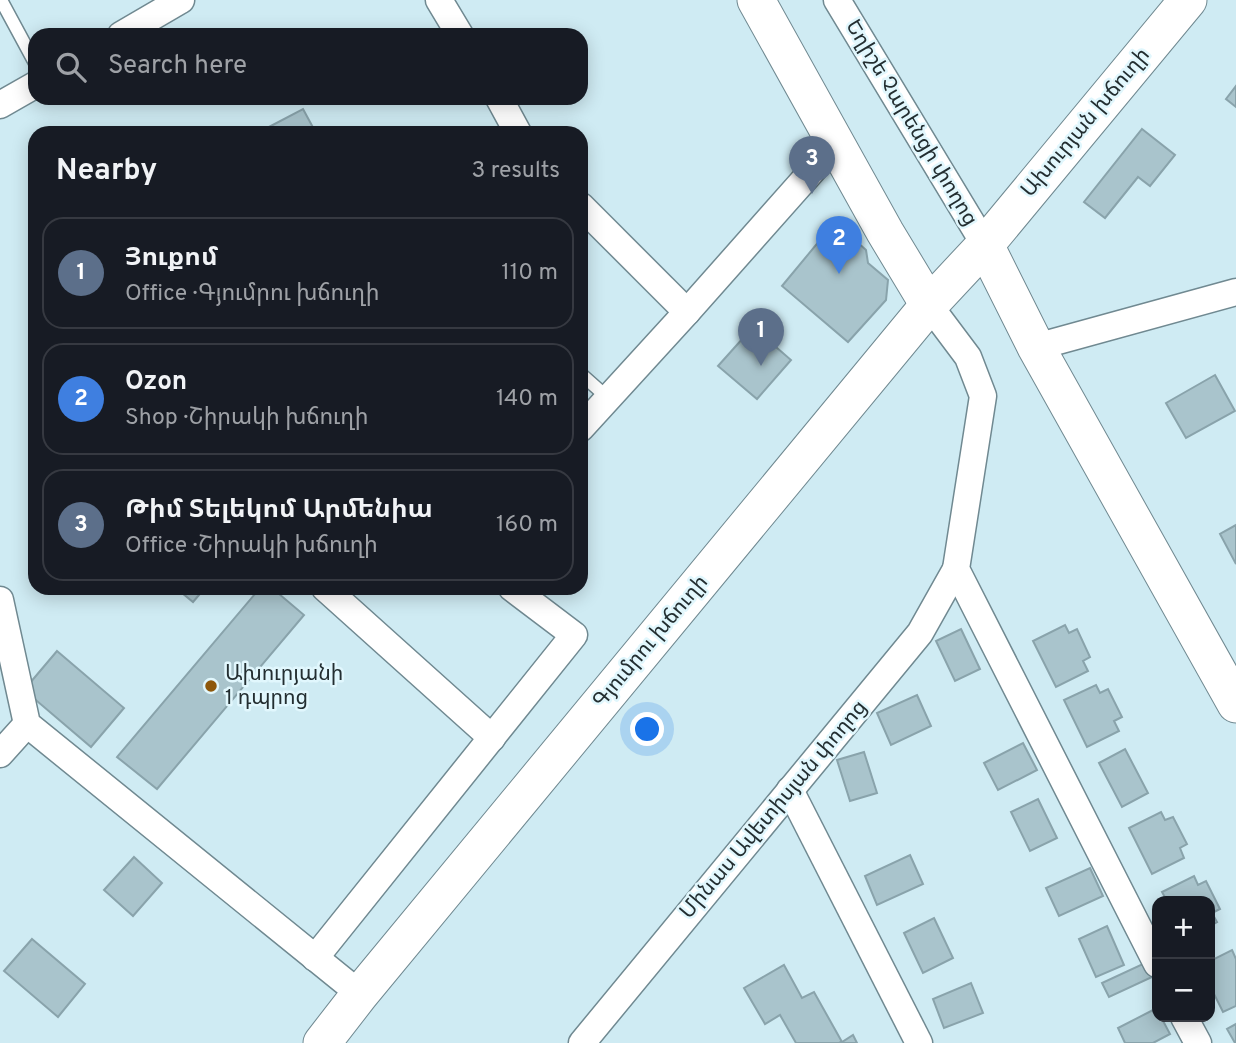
<!DOCTYPE html>
<meta charset="utf-8">
<style>
:root{--surface:#171b24;--page:#242831;--text:#f1f3f6;--muted:#9ea1a6;--line:#363941;--accent:#c4ad8d}
body{margin:0;font-family:Overpass,"Noto Sans Armenian",sans-serif;background:var(--page);color:var(--text)}
.controls{position:absolute;right:21px;bottom:21px;display:grid;overflow:hidden;border-radius:14px;box-shadow:0 4px 18px #0003}
.controls button{width:63px;height:63px;display:grid;place-items:center;padding:0;border:0;border-bottom:2px solid var(--line);background:var(--surface);color:var(--text);font:35px sans-serif}
.you{position:absolute;left:648px;top:730px;width:24px;height:24px;margin:-18px;border:5px solid #fff;border-radius:50%;background:#1a73e8;box-shadow:0 0 0 10px #1a73e833}
.badge{display:grid;place-items:center;width:46px;height:46px;border-radius:50%;background:var(--accent);color:#fff;font-size:23px;font-weight:700}
.pin{position:absolute;translate:-50% -58px;filter:drop-shadow(0 2px 4px #0008)}
.pin::after{content:'';position:absolute;top:37px;width:24px;height:21px;background:inherit;clip-path:polygon(0 0,100% 0,50% 100%)}
.list{margin:0;padding:0;list-style:none}
h2{display:flex;justify-content:space-between;align-items:center;height:91px;margin:0;padding:0 28px;font-size:30px}
h2 small{font-size:23px;font-weight:400;color:var(--muted)}
.list li{display:grid;grid-template-columns:46px 1fr auto;gap:21px;align-items:center;box-sizing:border-box;height:112px;margin:0 14px 14px;padding:0 14px;border:2px solid var(--line);border-radius:21px}
.list b{display:block;font-size:26px;white-space:nowrap}
.list p{margin:0;font-size:23px;white-space:nowrap;color:var(--muted)}
.list em{font-size:23px;font-style:normal;color:var(--muted)}
.icon{flex:none;width:38px;height:38px;fill:none;stroke:currentColor;stroke-width:2;stroke-linecap:round;stroke-linejoin:round}
.map{position:relative;flex:none;width:1236px;height:1043px;overflow:hidden}
.search{position:absolute;background:var(--surface);box-shadow:0 4px 18px #0003;left:28px;top:28px;width:560px;height:77px;display:flex;align-items:center;gap:18px;box-sizing:border-box;padding:0 24px;border-radius:21px;color:var(--muted);font-size:26px}
.panel{position:absolute;background:var(--surface);box-shadow:0 4px 18px #0003;left:28px;top:126px;width:560px;height:469px;border-radius:21px}
.map>svg:first-child{display:block}
.building{fill:#a9c4cc;stroke:#89a3ab;stroke-width:2}
.lines{fill:none;stroke-linecap:round;stroke-linejoin:round}
.lane-casing{stroke:#708991;stroke-width:15}
.street-casing{stroke:#708991;stroke-width:29}
.secondary-casing{stroke:#708991;stroke-width:39}
.lane{stroke:#fff;stroke-width:12}
.street{stroke:#fff;stroke-width:26}
.secondary{stroke:#fff;stroke-width:37}
.poi-dot{fill:#8e580c;stroke:#e1f7fd;stroke-width:2.5}
.labels{text-anchor:middle;dominant-baseline:central;stroke-width:5;stroke-linejoin:round;paint-order:stroke}
.street-label{font-size:21px;fill:#232e31;stroke:#e1f7fd}
.poi-label{font-size:21px;fill:#232e31;stroke:#e1f7fd;text-anchor:start}
</style>
<div class="map">
<svg width="1236" height="1043" viewBox="0 0 1236 1043">
<rect width="100%" height="100%" fill="#cfebf3"/>
<!-- building -->
<g class="building">
<path d="M1236 86V107L1226 99Z"/>
<path d="M303 109 316 133H270L267 128Z"/>
<path d="M1142 129 1175 155 1150 186 1138 177 1105 218 1084 202Z"/>
<path d="M835 222 866 250 868 263 888 280 886 300 848 342 782 286Z"/>
<path d="M753 327 791 360 757 399 718 366Z"/>
<path d="M1215 375 1235 411 1186 438 1166 403Z"/>
<path d="M1236 525V564L1220 534Z"/>
<path d="M176 588H205L193 602Z"/>
<path d="M260 588H272L304 615 157 789 117 757Z"/>
<path d="M1065 625 1069 633 1077 629 1090 657 1083 661 1088 671 1056 687 1033 641Z"/>
<path d="M961 629 980 669 955 681 936 641Z"/>
<path d="M57 651 124 708 91 747 24 690Z"/>
<path d="M1096 685 1100 693 1108 689 1122 717 1114 721 1119 731 1087 747 1064 700Z"/>
<path d="M917 695 931 726 891 745 877 713Z"/>
<path d="M1023 743 1037 770 998 790 984 763Z"/>
<path d="M1125 749 1148 793 1122 807 1099 763Z"/>
<path d="M864 752 877 793 850 801 837 760Z"/>
<path d="M1038 799 1057 838 1030 851 1011 812Z"/>
<path d="M1161 812 1165 820 1173 817 1187 844 1180 848 1184 858 1152 874 1129 828Z"/>
<path d="M910 855 923 884 877 905 865 876Z"/>
<path d="M134 857 162 883 133 916 104 890Z"/>
<path d="M1090 868 1103 896 1059 916 1046 888Z"/>
<path d="M1194 876 1198 885 1206 881 1220 909 1212 913 1217 922 1210 926V901H1167L1162 892Z"/>
<path d="M934 918 953 958 923 973 904 933Z"/>
<path d="M1107 926 1124 965 1096 977 1079 939Z"/>
<path d="M32 939 85 984 58 1017 4 971Z"/>
<path d="M1232 950 1236 959V1006L1223 1012 1210 986V961Z"/>
<path d="M1145 963 1152 977 1109 997 1102 983Z"/>
<path d="M784 965 802 998 814 992 842 1042 839 1043H796L780 1015 765 1024 744 988Z"/>
<path d="M971 983 983 1013 944 1028 933 999Z"/>
<path d="M1157 1008V1017H1161L1170 1034 1153 1043H1125L1118 1028Z"/>
<path d="M1236 1024V1043H1235L1227 1029Z"/>
<path d="M853 1035 857 1043H839L842 1042Z"/>
</g>
<g class="lines">
<defs>
<g id="lane">
<path d="M1 0 35 63"/>
<path d="M581 374 608 398"/>
</g>
<g id="street">
<path d="M439 0 460 35"/>
<path d="M837 0 985 245"/>
<path d="M121 35 181 0"/>
<path d="M499 98 518 133"/>
<path d="M0 105 35 85"/>
<path d="M581 206 687 312"/>
<path d="M929 305 968 357 983 396 956 569 1157 964"/>
<path d="M1036 347 1236 292"/>
<path d="M581 428 687 312 836 144"/>
<path d="M325 588 492 738"/>
<path d="M0 600 27 724 360 994"/>
<path d="M0 754 27 724"/>
<path d="M790 790 919 1043"/>
<path d="M315 958 574 635 512 588"/>
<path d="M1184 1017 1198 1043"/>
<path d="M582 1043 920 633 956 569"/>
</g>
<g id="secondary">
<path d="M756 0 885 232 929 305"/>
<path d="M985 245 1036 347 1236 704"/>
<path d="M322 1043 360 994 929 305 985 245 1188 0"/>
</g>
</defs>
<!-- lane casing -->
<use href="#lane" class="lane-casing"/>
<!-- street casing -->
<use href="#street" class="street-casing"/>
<!-- secondary casing -->
<use href="#secondary" class="secondary-casing"/>
<!-- lane -->
<use href="#lane" class="lane"/>
<!-- street -->
<use href="#street" class="street"/>
<!-- secondary -->
<use href="#secondary" class="secondary"/>
</g>
<!-- markers -->
<circle class="poi-dot" cx="211" cy="686" r="7"/>
<g class="labels">
<!-- street labels -->
<g class="street-label">
<text transform="translate(911 123) rotate(59)">Եղիշե Չարենցի փողոց</text>
<text transform="translate(1086 123) rotate(-50)">Ախուրյան խճուղի</text>
<text transform="translate(651 642) rotate(-50)">Գյումրու խճուղի</text>
<text transform="translate(774 810) rotate(-50)">Մինաս Ավետիսյան փողոց</text>
</g>
<!-- poi labels -->
<g class="poi-label">
<text x="225" y="674">Ախուրյանի<tspan x="225" dy="24">1 դպրոց</tspan></text>
</g>
</g>
</svg>
<div class="controls">
<button>+</button>
<button>−</button>
</div>
<div class="you"></div>
<div class="pin badge" style="left:761px;top:366px;background:#5c6f8a">1</div>
<div class="pin badge" style="left:839px;top:274px;background:#3f7fe0">2</div>
<div class="pin badge" style="left:812px;top:194px;background:#5c6f8a">3</div>
<div class="search"><svg class="icon" aria-label="search" viewBox="0 0 24 24"><circle cx="10" cy="10" r="6"/><path d="M15 15l6 6"/></svg>Search here</div>
<section class="panel">
<h2>Nearby<small>3 results</small></h2>
<ul class="list">
<li><span class="badge" style="background:#5c6f8a">1</span><div><b>Յուքոմ</b><p>Office · Գյումրու խճուղի</p></div><em>110 m</em></li>
<li><span class="badge" style="background:#3f7fe0">2</span><div><b>Ozon</b><p>Shop · Շիրակի խճուղի</p></div><em>140 m</em></li>
<li><span class="badge" style="background:#5c6f8a">3</span><div><b>Թիմ Տելեկոմ Արմենիա</b><p>Office · Շիրակի խճուղի</p></div><em>160 m</em></li>
</ul>
</section>
</div>
